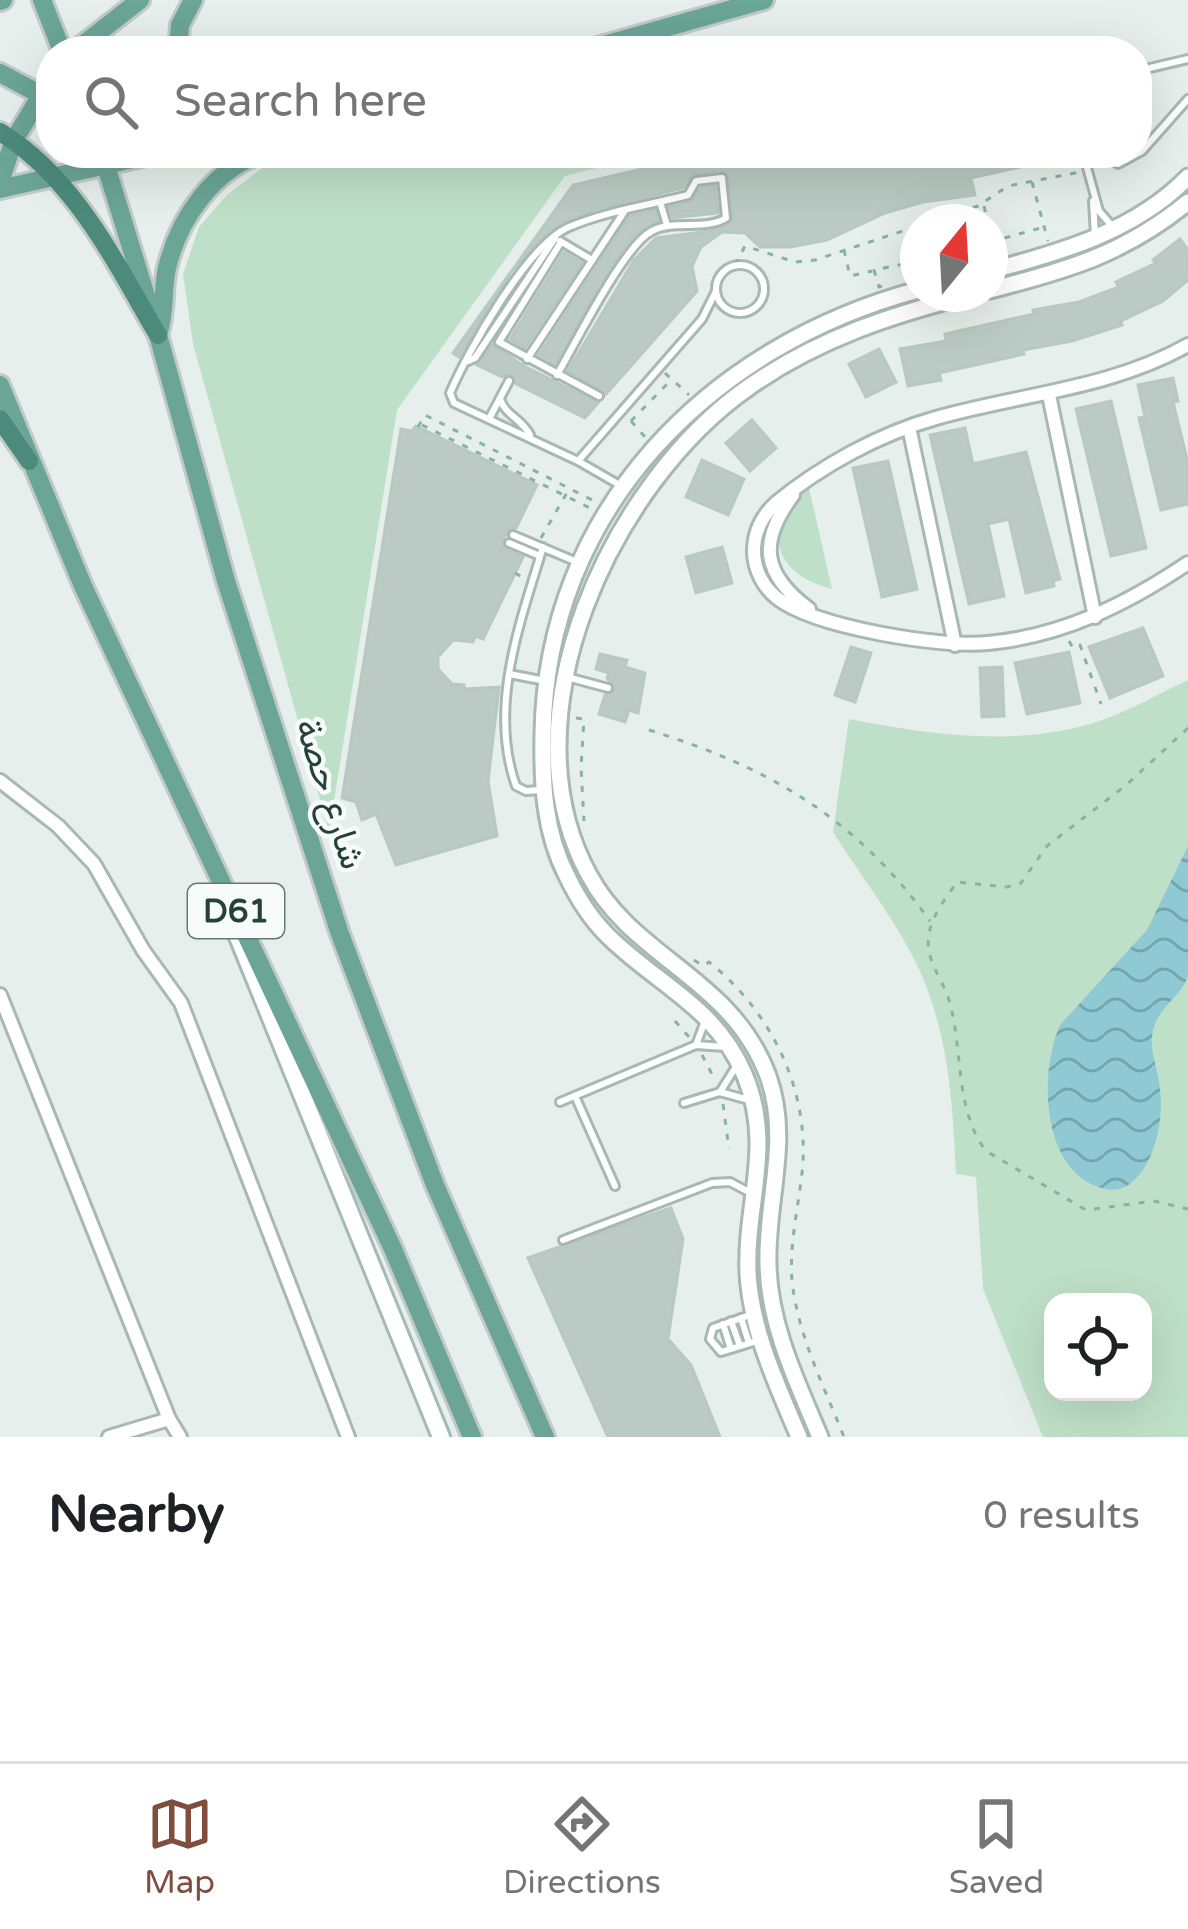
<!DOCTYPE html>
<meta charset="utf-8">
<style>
:root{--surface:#fff;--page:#f2f2f2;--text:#202124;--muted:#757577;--line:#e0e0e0;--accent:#7f4e3f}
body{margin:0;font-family:"Varela Round",Vazirmatn,sans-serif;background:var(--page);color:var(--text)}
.controls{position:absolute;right:36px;bottom:36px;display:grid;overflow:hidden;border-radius:24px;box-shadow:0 12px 48px #0002}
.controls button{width:108px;height:108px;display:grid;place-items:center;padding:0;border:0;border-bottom:3px solid var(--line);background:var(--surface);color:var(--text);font:60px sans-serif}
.compass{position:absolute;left:900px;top:204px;width:108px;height:108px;border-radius:50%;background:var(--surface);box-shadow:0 12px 48px #0002;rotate:18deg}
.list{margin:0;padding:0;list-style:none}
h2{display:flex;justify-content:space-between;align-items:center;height:156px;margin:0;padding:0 48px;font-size:51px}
h2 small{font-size:39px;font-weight:400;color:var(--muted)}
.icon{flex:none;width:66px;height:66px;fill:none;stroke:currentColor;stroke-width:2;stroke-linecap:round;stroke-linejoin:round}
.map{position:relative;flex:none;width:1188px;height:1437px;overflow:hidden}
.search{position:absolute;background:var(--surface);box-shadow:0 12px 48px #0002;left:36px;right:36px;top:36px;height:132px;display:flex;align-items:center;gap:30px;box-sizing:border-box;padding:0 42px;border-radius:48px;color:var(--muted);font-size:45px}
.sheet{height:324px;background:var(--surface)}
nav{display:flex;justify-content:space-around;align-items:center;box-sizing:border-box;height:168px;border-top:3px solid var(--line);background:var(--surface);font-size:33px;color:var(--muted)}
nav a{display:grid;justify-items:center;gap:6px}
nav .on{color:var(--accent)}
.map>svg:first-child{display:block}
.green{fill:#bfe0c8;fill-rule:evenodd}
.water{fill:url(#water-waves)}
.building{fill:#bbcac4;stroke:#b8c9c2;stroke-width:3}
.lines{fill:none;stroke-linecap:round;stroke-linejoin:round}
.service-casing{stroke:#a8b8b2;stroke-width:12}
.minor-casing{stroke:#a8b8b2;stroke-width:18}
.tertiary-casing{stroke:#a8b8b2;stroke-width:21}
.secondary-casing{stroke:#a4bbb3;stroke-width:22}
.primary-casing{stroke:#c2cac8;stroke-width:24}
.trunk-casing{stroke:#c2cac8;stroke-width:24}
.path{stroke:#86b3a5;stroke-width:3;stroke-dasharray:6 9;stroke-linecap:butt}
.service{stroke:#fff;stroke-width:6}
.minor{stroke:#fff;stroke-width:12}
.tertiary{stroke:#fff;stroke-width:15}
.secondary{stroke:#fff;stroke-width:16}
.primary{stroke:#6aa596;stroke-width:18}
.trunk{stroke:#4c8a7c;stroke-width:18}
.labels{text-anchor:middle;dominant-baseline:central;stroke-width:9;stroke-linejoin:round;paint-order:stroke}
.shield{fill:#f7fbf9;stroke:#637a73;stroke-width:3}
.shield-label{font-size:33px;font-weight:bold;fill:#24423a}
.street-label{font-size:36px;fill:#24423a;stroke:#f7fbf9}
</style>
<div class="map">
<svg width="1188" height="1437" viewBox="0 0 1188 1437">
<defs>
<pattern id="water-waves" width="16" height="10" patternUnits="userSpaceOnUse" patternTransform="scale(3)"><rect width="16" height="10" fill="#8ec9d4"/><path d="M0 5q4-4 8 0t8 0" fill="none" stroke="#74a5ad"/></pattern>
</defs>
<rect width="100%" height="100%" fill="#e6efeb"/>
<!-- green -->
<g class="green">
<path d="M328 153H602L600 167 565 176 397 410 329 832 193 344 183 274 199 227 227 195 262 168Z"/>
<path d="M809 488 832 589C773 575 759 526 809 488Z"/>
<path d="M1188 680V1437H1043L983 1289 976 1177 956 1174C953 1111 950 1052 928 991 908 935 865 883 833 832L849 719C931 735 1022 748 1102 720 1131 710 1160 693 1188 680ZM1053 1302H1143V1392H1053Z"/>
</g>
<!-- water -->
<path class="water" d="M1188 846C1188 883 1188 941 1188 975 1184 995 1155 1008 1152 1036 1150 1054 1159 1072 1160 1090 1164 1119 1155 1164 1131 1183 1121 1191 1110 1191 1098 1187 1041 1167 1039 1072 1060 1025L1147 930Z"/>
<!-- building -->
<g class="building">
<path d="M711 153H1060V158L971 178 975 195 923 202 885 213 827 240 790 247H760L745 233 722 232 701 247 692 266 697 291 606 394 568 371 634 260 656 238 710 231 733 220 727 173 694 174 683 188 596 209 548 232 511 272 459 357 453 353 573 185Z"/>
<path d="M715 186 718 213 673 218 669 207 692 201 701 188Z"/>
<path d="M655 210 658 221 636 234 622 251 555 364 539 355 630 216Z"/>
<path d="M1180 239 1188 250V280L1163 301 1121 321 1122 325 1072 341 1023 350 1024 354 939 373 941 380 908 386 900 349 946 341 945 334 1034 314 1033 310 1079 302 1119 287 1116 282 1156 263 1153 260Z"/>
<path d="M564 252 582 263 525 348 510 339Z"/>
<path d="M492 345 524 366 598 403 585 418 516 384 511 374 502 377 477 365Z"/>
<path d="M879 349 896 382 866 397 849 364Z"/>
<path d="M1173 378 1178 401 1173 402 1188 463V504L1161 510 1139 418 1145 417 1138 385Z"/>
<path d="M1111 401 1146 548 1111 556 1076 409Z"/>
<path d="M752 420 776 448 750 471 726 443Z"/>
<path d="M416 426 537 485 516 528 508 530 502 541 505 549 523 557 483 639 475 636 473 642 453 640 438 657V669L452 684 464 685 465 689 499 687 488 781 497 836 396 865 376 814 362 820 356 802 342 798 401 429 412 431Z"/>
<path d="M965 428 973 464 1026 452 1060 579 1053 581 1054 586 1026 593 1009 519 988 524 1004 596 969 604 930 435Z"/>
<path d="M702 460 744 479 728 515 686 497Z"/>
<path d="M888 461 917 589 882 597 853 468Z"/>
<path d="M722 547 732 583 696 593 686 557Z"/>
<path d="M1143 628 1163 676 1110 698 1089 647Z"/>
<path d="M851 647 871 653 855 702 835 695Z"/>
<path d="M1069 652 1080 703 1027 714 1015 663Z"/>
<path d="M600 654 627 660 625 667 645 673 638 713 629 710 625 722 599 714 605 695 615 689 607 678 609 673 596 669Z"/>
<path d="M1002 667 1004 716 982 717 980 668Z"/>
<path d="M671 1208 683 1239 668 1339 691 1365 720 1437H608L528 1258Z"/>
</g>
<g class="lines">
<defs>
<g id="service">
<path d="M1137 71 1188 59"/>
<path d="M1083 153 1099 211 1112 226"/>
<path d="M1107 153 1110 160 1118 164 1142 151 1188 99"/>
<path d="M1093 201 1095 236"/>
<path d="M660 202 667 225"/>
<path d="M560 241 592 260"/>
<path d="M561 242 499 342 599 396"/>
<circle cx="740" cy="289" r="24"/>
<path d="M527 359 624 212"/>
<path d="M468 361 475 358 555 238"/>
<path d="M557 375C575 344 624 245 652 231 675 219 704 231 726 218L722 178 696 181 688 195C650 205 606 211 569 227 527 245 468 351 450 393L454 403 578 461 623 487"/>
<path d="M500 399C505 415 522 419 530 435"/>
<path d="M489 419 509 381"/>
<path d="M578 461 702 319 716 291"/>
<path d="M513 535 577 562"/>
<path d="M509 543 540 556"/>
<path d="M509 674 546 681"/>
<path d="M567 677 608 688"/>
<path d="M540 790 526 791 516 786C488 707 520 623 543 547"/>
<path d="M696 1045 705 1021"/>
<path d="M720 1092 737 1065"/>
<path d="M575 1096 615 1186"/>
<path d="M560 1102 696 1045 725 1047"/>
<path d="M684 1103 720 1092 749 1100"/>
<path d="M563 1240 712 1183 730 1182 749 1192"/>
<path d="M750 1315 713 1328 710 1339 721 1352 757 1341"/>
<path d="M741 1318 749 1343"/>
<path d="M731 1321 740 1346"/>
<path d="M723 1324 731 1349"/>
</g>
<g id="minor">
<path d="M1188 345C1110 389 1020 394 936 418 879 434 821 466 776 503 762 516 754 532 754 551 754 569 763 587 777 598 814 627 941 648 988 643 1063 636 1127 604 1188 563"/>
<path d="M1049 395 1095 617"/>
<path d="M909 427 955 645"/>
<path d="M793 495C758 542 762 574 809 609"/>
<path d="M0 781 58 826 94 864 143 950 181 1003 348 1437"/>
<path d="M0 995 169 1419 180 1437"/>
<path d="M109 1437 169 1419"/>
</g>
<g id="tertiary">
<path d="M990 271C1061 252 1136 231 1188 177"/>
<path d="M990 290C1068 270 1124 254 1188 202"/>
<path d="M799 1437C777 1385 751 1330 748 1273 745 1202 774 1147 745 1076 716 1006 657 985 607 935 590 918 577 897 567 876 544 832 542 782 543 734 546 509 710 346 918 290"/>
<path d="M820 1437C797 1382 769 1325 768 1264 766 1199 791 1140 768 1076 732 978 634 959 589 875 502 717 612 482 749 387 817 339 893 314 974 294"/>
</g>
<path id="secondary" d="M223 900 441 1437"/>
<g id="primary">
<path d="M42 0 62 51"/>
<path d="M0 1 3 0"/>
<path d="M75 51 140 0"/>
<path d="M178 51 180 25 193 0"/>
<path d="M583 51 764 0"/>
<path d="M0 73 47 98"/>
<path d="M102 153 158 335 226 581 340 934 435 1185 545 1437"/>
<path d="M0 182 14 140 51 79"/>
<path d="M0 189 159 153"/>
<path d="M158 335C166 310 162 291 167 268 179 218 213 170 262 153"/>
<path d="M0 385 83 586 393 1249 472 1437"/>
</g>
<g id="trunk">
<path d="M0 132C75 178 115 262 158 335"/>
<path d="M0 419 29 461"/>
</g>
</defs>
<!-- service casing -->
<use href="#service" class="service-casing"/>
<!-- minor casing -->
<use href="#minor" class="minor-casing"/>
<!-- tertiary casing -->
<use href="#tertiary" class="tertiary-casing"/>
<!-- secondary casing -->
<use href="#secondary" class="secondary-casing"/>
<!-- primary casing -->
<use href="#primary" class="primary-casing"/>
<!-- trunk casing -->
<use href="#trunk" class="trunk-casing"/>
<!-- path -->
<g class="path">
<path d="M1032 182 1048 241"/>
<path d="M984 206 988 222"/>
<path d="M930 222 978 206 1008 186 1080 172"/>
<path d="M990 242 1044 227"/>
<path d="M844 250 850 276 872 271"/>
<path d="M735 265 745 246 795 262 815 260 918 226"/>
<path d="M882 286 879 287 874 270 918 261"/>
<path d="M665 373 689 395"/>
<path d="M631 421 672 379"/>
<path d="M631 421 645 437"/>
<path d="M422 425 590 508"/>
<path d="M418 427 425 415 598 503"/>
<path d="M541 538 569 489"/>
<path d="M515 573 524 578"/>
<path d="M1069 641 1073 648 1080 645 1101 704"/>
<path d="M576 718 584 719 581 767 584 821"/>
<path d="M1188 728 1125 786 1047 846 1021 883 1007 887 957 882C943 902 924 925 929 951 932 969 946 986 950 1004 963 1051 955 1111 986 1151L1086 1210 1154 1201 1188 1209"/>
<path d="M649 730C769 767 856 818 930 921"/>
<path d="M694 960 703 966 709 962C769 1010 807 1084 803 1162 800 1202 789 1240 792 1281 798 1336 824 1386 844 1437"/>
<path d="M675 1021 689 1037"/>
<path d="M702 1055 714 1078"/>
<path d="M723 1104 729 1149"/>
</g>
<!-- service -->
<use href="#service" class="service"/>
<!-- minor -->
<use href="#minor" class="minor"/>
<!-- tertiary -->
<use href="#tertiary" class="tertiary"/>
<!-- secondary -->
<use href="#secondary" class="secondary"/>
<!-- primary -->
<use href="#primary" class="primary"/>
<!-- trunk -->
<use href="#trunk" class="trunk"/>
</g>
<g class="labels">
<!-- shield labels -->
<rect class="shield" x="188" y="884" width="96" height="54" rx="9"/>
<g class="shield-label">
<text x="236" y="911">D61</text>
</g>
<!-- street labels -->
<g class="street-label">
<text transform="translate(330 794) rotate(72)">شارع حصة</text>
</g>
</g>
</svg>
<div class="controls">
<button><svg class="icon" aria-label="locate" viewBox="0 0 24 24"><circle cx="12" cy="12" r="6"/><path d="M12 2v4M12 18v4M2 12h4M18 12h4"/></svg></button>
</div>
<svg class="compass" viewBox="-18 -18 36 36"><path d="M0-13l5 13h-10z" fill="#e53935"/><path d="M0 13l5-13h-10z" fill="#757577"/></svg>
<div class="search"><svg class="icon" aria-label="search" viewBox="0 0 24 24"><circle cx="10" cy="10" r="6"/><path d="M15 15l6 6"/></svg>Search here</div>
</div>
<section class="sheet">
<h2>Nearby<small>0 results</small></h2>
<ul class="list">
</ul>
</section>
<nav>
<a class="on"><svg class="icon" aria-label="map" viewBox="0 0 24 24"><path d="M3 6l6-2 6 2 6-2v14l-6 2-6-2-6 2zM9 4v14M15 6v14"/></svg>Map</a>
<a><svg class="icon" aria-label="directions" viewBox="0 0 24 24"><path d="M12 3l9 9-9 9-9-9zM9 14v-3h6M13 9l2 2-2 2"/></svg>Directions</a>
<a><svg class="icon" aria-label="saved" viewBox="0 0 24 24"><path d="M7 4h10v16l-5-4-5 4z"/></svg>Saved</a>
</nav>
